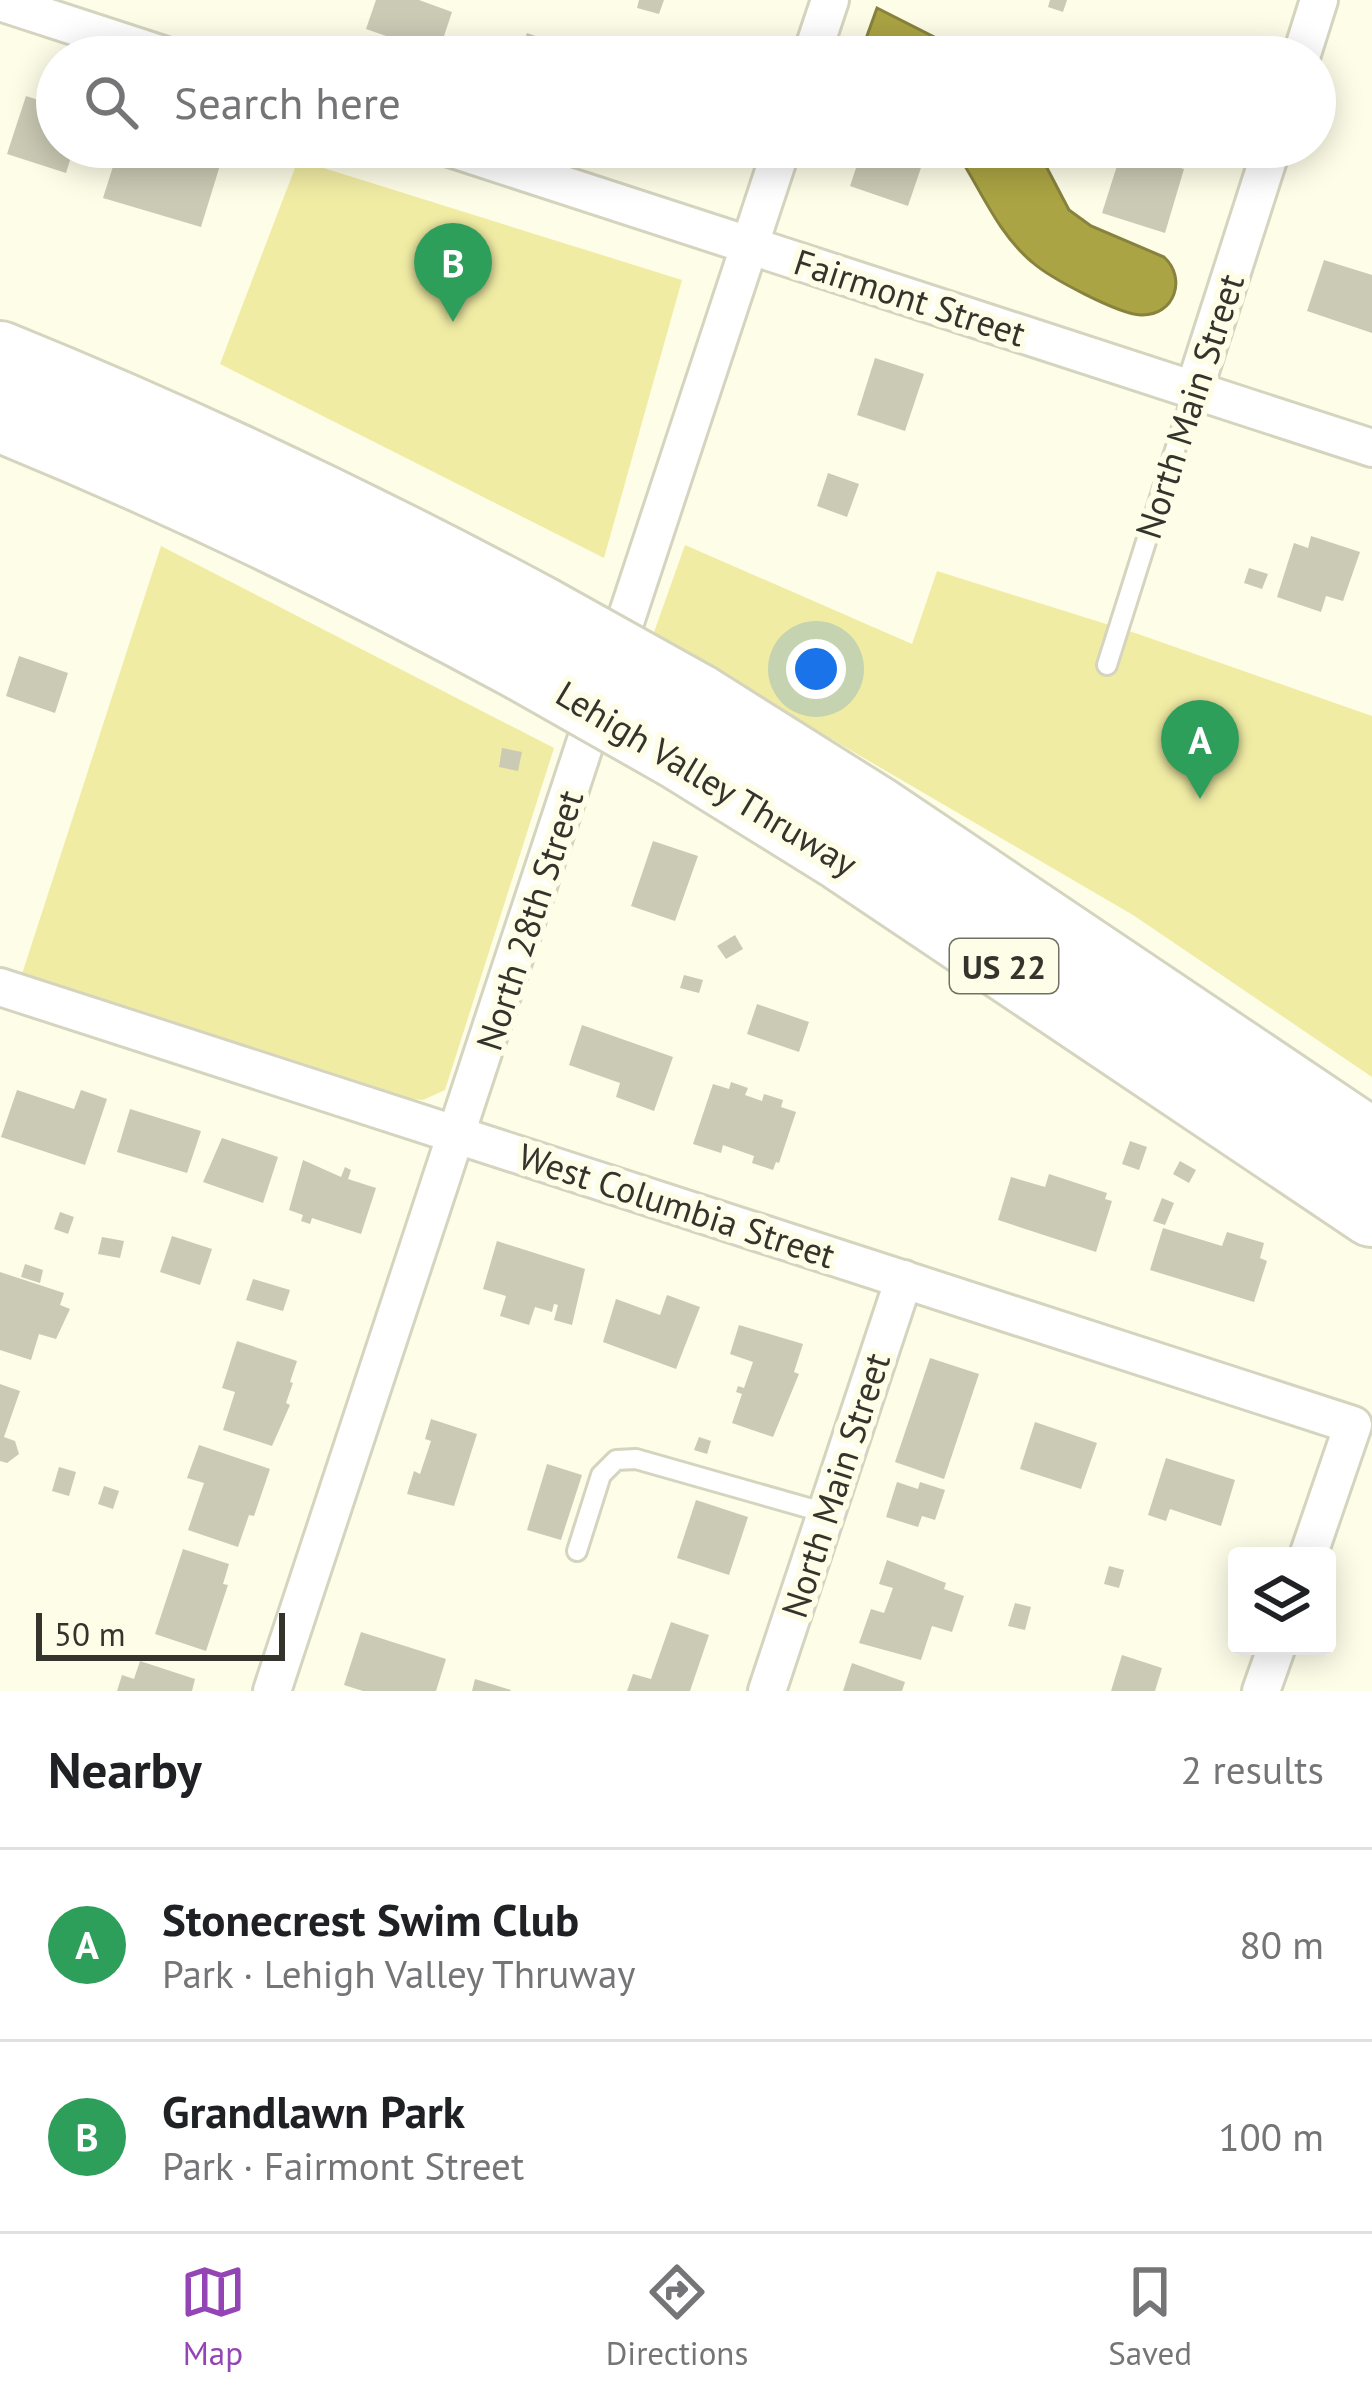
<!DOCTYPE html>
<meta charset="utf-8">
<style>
:root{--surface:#fff;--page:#f6f6f6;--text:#202124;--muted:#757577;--line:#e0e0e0;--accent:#9445b5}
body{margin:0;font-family:"PT Sans",sans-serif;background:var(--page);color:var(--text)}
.controls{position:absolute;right:36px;bottom:36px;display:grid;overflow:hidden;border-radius:12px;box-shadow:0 6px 30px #0003}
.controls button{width:108px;height:108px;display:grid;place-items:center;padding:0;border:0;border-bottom:3px solid var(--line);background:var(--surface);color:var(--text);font:60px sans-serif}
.scale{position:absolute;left:36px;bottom:30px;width:249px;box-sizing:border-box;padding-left:12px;border:6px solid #34342c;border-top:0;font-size:33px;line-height:42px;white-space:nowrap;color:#34342c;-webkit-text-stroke:9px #fefde8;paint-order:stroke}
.you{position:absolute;left:816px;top:669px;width:42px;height:42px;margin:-30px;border:9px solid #fff;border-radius:50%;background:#1a73e8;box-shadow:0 0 0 18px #1a73e833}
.badge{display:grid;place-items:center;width:78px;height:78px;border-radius:50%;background:var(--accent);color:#fff;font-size:39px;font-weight:700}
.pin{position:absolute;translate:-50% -99px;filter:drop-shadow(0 3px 6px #0008)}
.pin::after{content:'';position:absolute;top:63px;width:42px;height:36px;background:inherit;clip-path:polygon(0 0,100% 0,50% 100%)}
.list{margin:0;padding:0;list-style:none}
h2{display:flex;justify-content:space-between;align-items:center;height:156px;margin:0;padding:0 48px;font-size:51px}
h2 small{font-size:39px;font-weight:400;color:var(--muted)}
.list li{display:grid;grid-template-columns:78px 1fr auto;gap:36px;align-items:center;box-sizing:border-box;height:192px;padding:0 48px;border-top:3px solid var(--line)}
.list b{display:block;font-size:45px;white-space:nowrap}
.list p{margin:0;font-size:39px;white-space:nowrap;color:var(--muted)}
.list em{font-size:39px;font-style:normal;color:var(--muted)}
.icon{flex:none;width:66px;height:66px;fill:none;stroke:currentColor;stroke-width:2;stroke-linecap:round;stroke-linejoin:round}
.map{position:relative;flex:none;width:1372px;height:1691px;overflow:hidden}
.search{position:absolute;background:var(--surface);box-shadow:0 6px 30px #0003;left:36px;right:36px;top:36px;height:132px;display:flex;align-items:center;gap:30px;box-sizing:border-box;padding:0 42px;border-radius:66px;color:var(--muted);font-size:45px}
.sheet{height:540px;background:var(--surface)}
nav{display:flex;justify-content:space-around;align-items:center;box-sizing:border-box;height:168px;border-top:3px solid var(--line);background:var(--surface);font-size:33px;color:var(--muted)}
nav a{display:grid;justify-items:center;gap:6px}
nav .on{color:var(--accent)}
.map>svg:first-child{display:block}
.green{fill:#f1eca4}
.water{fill:#aba444;stroke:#87823d;stroke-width:3}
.building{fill:#cbcab5}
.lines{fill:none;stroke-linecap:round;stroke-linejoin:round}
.service-casing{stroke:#d5d4bf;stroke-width:24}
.minor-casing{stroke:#d5d4bf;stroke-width:42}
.motorway-casing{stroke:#d5d4bf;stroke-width:72}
.service{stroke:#fff;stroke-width:18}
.minor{stroke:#fff;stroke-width:36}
.motorway{stroke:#fff;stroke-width:66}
.motorway-bridge-casing{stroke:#d5d4bf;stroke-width:72;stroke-linecap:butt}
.motorway-bridge{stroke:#fff;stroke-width:66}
.labels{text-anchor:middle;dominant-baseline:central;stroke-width:12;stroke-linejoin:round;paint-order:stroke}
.shield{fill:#fefde8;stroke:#717064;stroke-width:3}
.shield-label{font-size:33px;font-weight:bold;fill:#34342c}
.street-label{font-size:36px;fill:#34342c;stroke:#fefde8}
</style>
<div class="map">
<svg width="1372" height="1691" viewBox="0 0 1372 1691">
<rect width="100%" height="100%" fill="#fefde8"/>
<!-- green -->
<g class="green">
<path d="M298 160 682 280 604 558 220 364Z"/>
<path d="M685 545 912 644 937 571 1138 634 1372 716V1077L1133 915 653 635Z"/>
<path d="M161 546 554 748 445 1090 423 1100 404 1098 22 974Z"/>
</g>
<!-- water -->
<g class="water">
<path d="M877 8 936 38 950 57H872L863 47Z"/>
<path d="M953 147H1036L1069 210 1091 226 1164 257C1187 278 1175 316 1141 315 1118 314 1050 278 1032 262 996 232 979 185 953 147Z"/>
</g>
<!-- building -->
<g class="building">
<path d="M376 0H419L452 12 438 54 366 29Z"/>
<path d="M639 0H664L659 14 637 8Z"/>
<path d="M1050 0H1067L1063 12 1048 7Z"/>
<path d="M527 33 592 56V57H518Z"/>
<path d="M26 96 57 106V147H74L66 173 7 154Z"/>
<path d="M863 147H928L908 206 850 186Z"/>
<path d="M153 148 179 156 181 150 221 162 201 227 103 198 116 157 148 167Z"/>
<path d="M1122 150 1184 169 1165 233 1102 213Z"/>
<path d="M1324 260 1372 275V333L1307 311Z"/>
<path d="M875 358 924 374 905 431 857 415Z"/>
<path d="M828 473 859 484 847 517 817 506Z"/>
<path d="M1311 536 1360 552 1343 601 1326 596 1321 612 1277 597 1294 543 1308 548Z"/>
<path d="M1249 568 1268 574 1262 589 1244 583Z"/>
<path d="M19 656 68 673 55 713 6 696Z"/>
<path d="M502 748 522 752 518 771 499 767Z"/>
<path d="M653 841 698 856 675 921 631 906Z"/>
<path d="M735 935 743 949 726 959 717 946Z"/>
<path d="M684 975 703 980 699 993 680 988Z"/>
<path d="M757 1004 809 1022 799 1052 747 1034Z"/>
<path d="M582 1025 673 1057 654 1111 616 1097 620 1083 569 1065Z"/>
<path d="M731 1082 748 1088 745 1095 762 1101 764 1094 783 1100 781 1107 796 1112 779 1163 776 1162 773 1170 752 1163 754 1156 723 1145 721 1153 693 1144 713 1084 729 1089Z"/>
<path d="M17 1090 74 1109 81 1090 107 1099 85 1165 1 1137Z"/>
<path d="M130 1109 201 1131 187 1173 117 1152Z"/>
<path d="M222 1138 278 1157 263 1203 203 1182Z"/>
<path d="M1130 1141 1147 1147 1139 1170 1122 1164Z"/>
<path d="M303 1160 341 1177 345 1167 351 1170 348 1179 376 1188 361 1234 312 1218 310 1224 301 1221 303 1215 289 1210Z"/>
<path d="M1180 1161 1196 1170 1189 1183 1173 1174Z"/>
<path d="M1049 1174 1107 1193 1105 1199 1112 1201 1096 1252 998 1220 1011 1177 1045 1187Z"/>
<path d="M1162 1198 1174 1203 1165 1225 1153 1221Z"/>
<path d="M60 1212 74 1217 68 1234 54 1229Z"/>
<path d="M1163 1228 1222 1246 1227 1232 1264 1243 1260 1258 1267 1261 1254 1302 1150 1270Z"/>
<path d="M172 1236 212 1249 200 1285 160 1272Z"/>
<path d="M102 1237 124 1241 120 1258 98 1254Z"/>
<path d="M497 1241 585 1269 572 1325 554 1320 558 1305 554 1304 552 1312 535 1307 529 1325 500 1316 506 1296 483 1289Z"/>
<path d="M25 1264 43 1270 40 1283 21 1277Z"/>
<path d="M0 1272 64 1293 60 1305 70 1309 56 1339 39 1334 31 1360 0 1350Z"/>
<path d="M253 1279 290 1290 283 1311 246 1300Z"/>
<path d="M667 1295 700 1307 676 1369 603 1342 616 1299 660 1315Z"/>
<path d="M739 1325 803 1344 794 1372 799 1374 773 1437 732 1423 742 1394 736 1392 738 1386 744 1388 753 1362 730 1354Z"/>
<path d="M237 1341 297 1361 290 1382 293 1383 286 1403 290 1405 272 1446 223 1430 235 1392 222 1388Z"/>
<path d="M930 1358 979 1374 944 1479 895 1462Z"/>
<path d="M0 1384 20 1391 4 1437 15 1441 19 1454 7 1463 0 1461Z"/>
<path d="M431 1419 477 1434 454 1506 407 1494 414 1471 420 1474 431 1441 425 1439Z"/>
<path d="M1035 1422 1097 1443 1081 1489 1020 1469Z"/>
<path d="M699 1437 711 1441 707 1454 694 1450Z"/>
<path d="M199 1445 270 1469 254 1516 249 1515 238 1547 188 1530 204 1483 187 1478Z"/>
<path d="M1166 1458 1235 1480 1221 1526 1170 1509 1166 1521 1148 1515Z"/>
<path d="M547 1464 582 1475 561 1540 527 1530Z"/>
<path d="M59 1467 76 1472 69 1496 52 1491Z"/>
<path d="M897 1482 918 1489 920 1482 945 1490 935 1520 922 1516 918 1527 886 1517Z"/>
<path d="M104 1486 119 1491 113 1509 98 1504Z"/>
<path d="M696 1500 748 1517 729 1575 677 1558Z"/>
<path d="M183 1549 229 1564 223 1584 228 1585 206 1651 155 1634Z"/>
<path d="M887 1560 946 1583 944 1589 964 1596 952 1632 932 1626 921 1660 859 1643 871 1609 884 1613 893 1588 879 1584Z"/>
<path d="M1109 1566 1124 1570 1119 1588 1104 1584Z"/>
<path d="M1015 1603 1031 1607 1025 1630 1008 1626Z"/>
<path d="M671 1622 709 1635 690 1691H627L633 1674 651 1679Z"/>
<path d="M65 1623 77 1627 72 1643 60 1639Z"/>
<path d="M361 1632 446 1659 436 1691H363L344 1685Z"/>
<path d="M1122 1655 1162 1668 1155 1691H1111Z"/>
<path d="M140 1661 195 1679 192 1691H117L122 1675 134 1679Z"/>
<path d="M852 1663 905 1682 902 1691H843Z"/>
<path d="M475 1679 511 1690 510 1691H472Z"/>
</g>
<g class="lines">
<defs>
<g id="service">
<path d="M1107 665 1194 390"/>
<path d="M577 1551 601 1475 616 1460 636 1459 826 1513"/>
</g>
<g id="minor">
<path d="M0 2 169 57"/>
<path d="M811 57 830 0"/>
<path d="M1301 57 1319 0"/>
<path d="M447 147 1372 448"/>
<path d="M1194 390 1272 147"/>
<path d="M0 987 1353 1425 1308 1556"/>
<path d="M272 1691 782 147"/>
<path d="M767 1691 904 1279"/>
<path d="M1261 1691 1277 1646"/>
</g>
<g id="motorway">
<path d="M0 355C185 430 364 515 541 610"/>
<path d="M0 418C179 491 352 575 522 667"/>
<path d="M697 697 875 809 1372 1143"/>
<path d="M677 755 843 858 1372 1213"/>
</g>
</defs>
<!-- service casing -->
<use href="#service" class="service-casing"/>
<!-- minor casing -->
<use href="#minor" class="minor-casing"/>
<!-- motorway casing -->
<use href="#motorway" class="motorway-casing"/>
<!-- service -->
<use href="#service" class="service"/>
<!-- minor -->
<use href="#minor" class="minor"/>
<!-- motorway -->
<use href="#motorway" class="motorway"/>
<defs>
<g id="motorway-bridge">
<path d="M541 610 697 697"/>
<path d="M522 667 677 755"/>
</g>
</defs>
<!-- motorway-bridge casing -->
<use href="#motorway-bridge" class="motorway-bridge-casing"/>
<!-- motorway-bridge -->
<use href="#motorway-bridge" class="motorway-bridge"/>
</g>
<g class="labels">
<!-- shield labels -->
<rect class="shield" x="950" y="939" width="108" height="54" rx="9"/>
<g class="shield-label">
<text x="1004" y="966">US 22</text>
</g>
<!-- street labels -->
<g class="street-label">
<text transform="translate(910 297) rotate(18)">Fairmont Street</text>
<text transform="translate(1189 406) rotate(-72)">North Main Street</text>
<text transform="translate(707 778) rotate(31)">Lehigh Valley Thruway</text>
<text transform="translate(529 920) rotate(-72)">North 28th Street</text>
<text transform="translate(677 1205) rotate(18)">West Columbia Street</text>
<text transform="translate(835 1485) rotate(-72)">North Main Street</text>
</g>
</g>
</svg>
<div class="controls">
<button><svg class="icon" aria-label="layers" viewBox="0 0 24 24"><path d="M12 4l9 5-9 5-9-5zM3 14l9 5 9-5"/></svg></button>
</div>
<div class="scale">50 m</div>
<div class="you"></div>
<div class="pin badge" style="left:1200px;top:799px;background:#2e9e5b">A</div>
<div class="pin badge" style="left:453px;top:322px;background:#2e9e5b">B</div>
<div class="search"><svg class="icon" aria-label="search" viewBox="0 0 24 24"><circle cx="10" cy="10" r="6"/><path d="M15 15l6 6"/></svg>Search here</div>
</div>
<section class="sheet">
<h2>Nearby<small>2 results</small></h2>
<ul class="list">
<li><span class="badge" style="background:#2e9e5b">A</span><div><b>Stonecrest Swim Club</b><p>Park · Lehigh Valley Thruway</p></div><em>80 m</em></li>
<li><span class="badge" style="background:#2e9e5b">B</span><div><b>Grandlawn Park</b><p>Park · Fairmont Street</p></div><em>100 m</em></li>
</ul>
</section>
<nav>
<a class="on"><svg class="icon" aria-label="map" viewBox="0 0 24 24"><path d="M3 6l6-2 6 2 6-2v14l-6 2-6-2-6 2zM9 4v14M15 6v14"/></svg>Map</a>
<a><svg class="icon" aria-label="directions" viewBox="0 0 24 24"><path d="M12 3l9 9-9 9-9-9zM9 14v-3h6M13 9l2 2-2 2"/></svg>Directions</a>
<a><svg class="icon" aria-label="saved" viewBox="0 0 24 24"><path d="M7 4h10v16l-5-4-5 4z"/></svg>Saved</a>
</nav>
